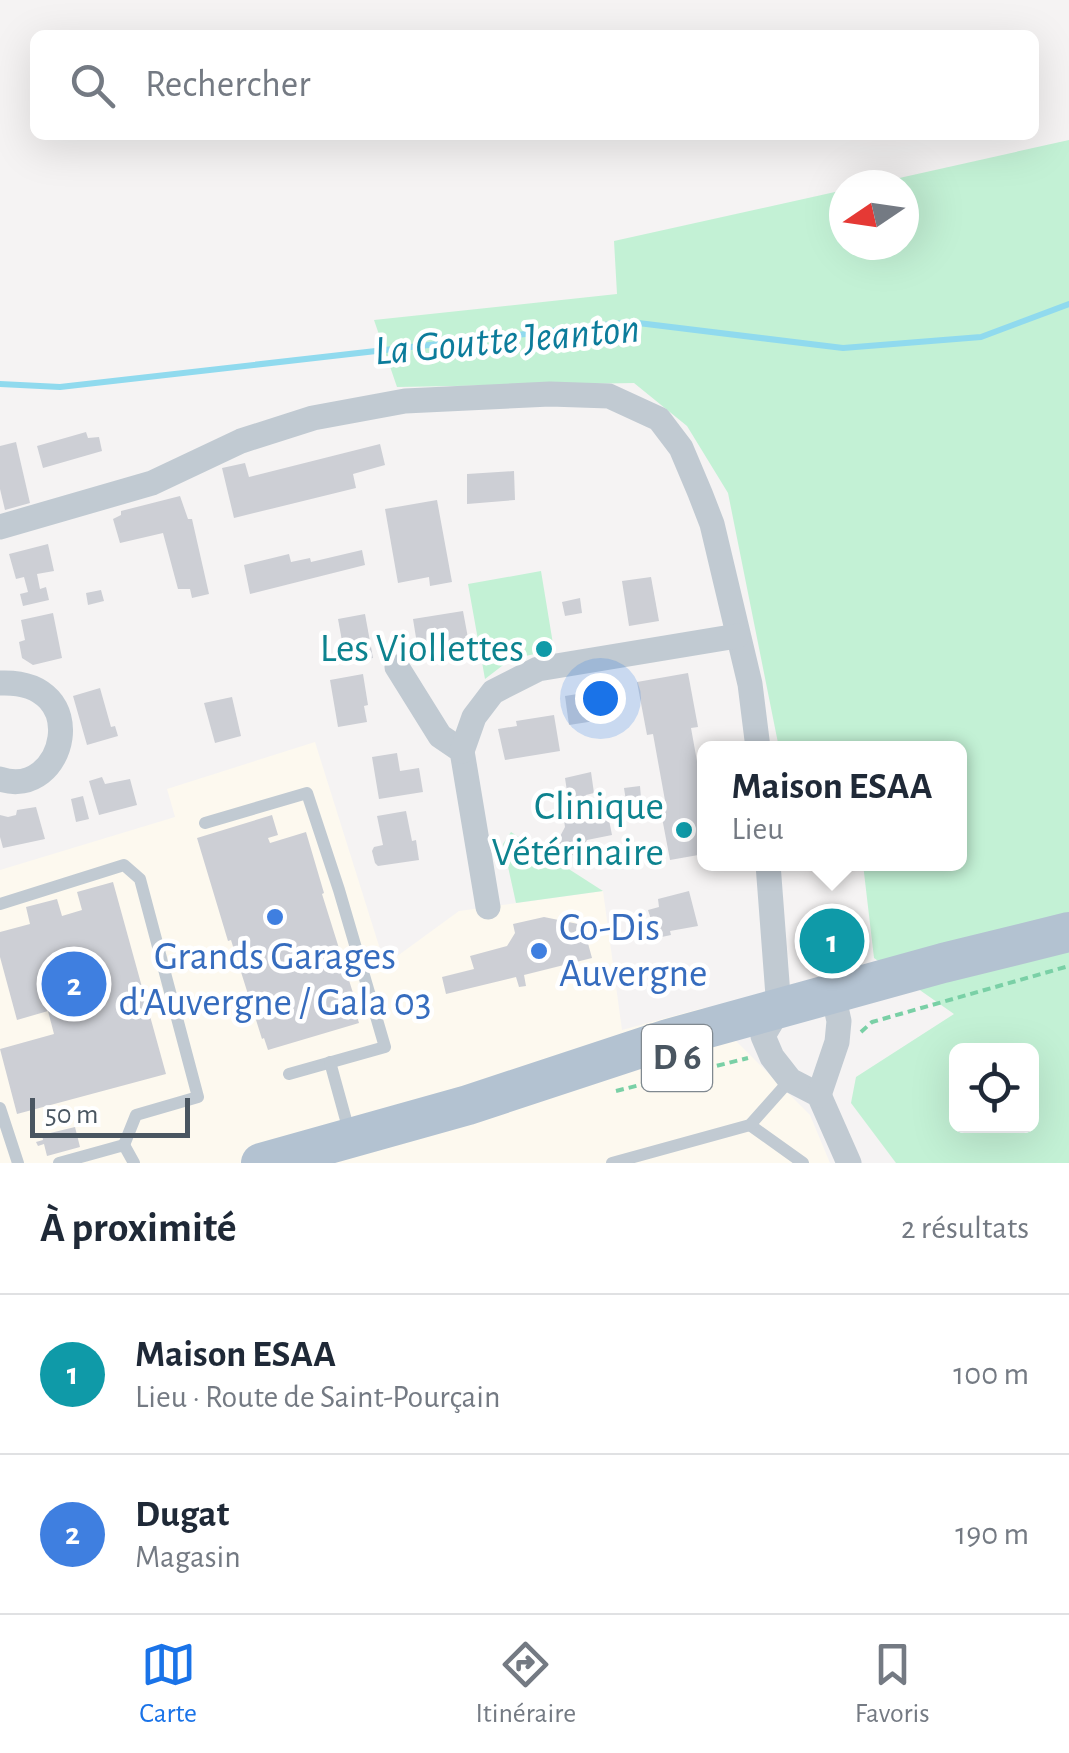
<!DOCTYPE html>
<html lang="fr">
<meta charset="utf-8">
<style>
:root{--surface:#fff;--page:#f2f2f3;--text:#1f2937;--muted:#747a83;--line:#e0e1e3;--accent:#1a73e8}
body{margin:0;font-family:"Alegreya Sans",sans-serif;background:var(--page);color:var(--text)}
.controls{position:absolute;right:30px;bottom:30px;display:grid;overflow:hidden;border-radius:15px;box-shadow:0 10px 40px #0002}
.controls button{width:90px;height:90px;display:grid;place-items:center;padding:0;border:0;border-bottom:2px solid var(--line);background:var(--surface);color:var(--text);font:50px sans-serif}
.compass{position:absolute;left:829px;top:170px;width:90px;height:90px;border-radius:50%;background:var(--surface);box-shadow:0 10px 40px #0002;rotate:257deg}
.scale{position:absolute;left:30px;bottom:25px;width:160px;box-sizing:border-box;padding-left:10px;border:5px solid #4a5661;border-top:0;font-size:28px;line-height:35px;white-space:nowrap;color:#4a5661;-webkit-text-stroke:8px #fff;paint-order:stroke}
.you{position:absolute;left:600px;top:698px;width:35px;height:35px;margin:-25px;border:8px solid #fff;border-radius:50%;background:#1a73e8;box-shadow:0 0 0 15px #1a73e833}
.badge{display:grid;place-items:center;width:65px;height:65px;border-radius:50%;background:var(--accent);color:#fff;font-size:32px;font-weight:700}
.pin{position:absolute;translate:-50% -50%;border:5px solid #fff;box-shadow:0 2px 10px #0006}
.popup{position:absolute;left:697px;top:741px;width:270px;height:130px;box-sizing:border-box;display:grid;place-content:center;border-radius:15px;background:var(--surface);filter:drop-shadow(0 2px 8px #0005);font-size:32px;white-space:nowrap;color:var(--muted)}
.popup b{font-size:38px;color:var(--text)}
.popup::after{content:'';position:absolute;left:50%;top:100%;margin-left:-20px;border:20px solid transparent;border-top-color:var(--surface)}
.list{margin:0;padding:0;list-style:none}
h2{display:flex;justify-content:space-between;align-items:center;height:130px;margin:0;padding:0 40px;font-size:42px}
h2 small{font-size:32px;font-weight:400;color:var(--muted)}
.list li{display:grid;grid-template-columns:65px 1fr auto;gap:30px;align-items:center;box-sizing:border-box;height:160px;padding:0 40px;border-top:2px solid var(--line)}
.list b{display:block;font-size:38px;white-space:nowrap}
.list p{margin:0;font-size:32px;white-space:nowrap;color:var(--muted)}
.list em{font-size:32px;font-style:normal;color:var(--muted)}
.icon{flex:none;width:55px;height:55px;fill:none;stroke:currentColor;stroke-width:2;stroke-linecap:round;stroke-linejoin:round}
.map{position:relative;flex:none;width:1069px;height:1163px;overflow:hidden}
.search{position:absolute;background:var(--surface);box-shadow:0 10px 40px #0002;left:30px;right:30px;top:30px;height:110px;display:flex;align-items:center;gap:25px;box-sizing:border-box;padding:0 35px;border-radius:15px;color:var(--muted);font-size:38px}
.sheet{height:450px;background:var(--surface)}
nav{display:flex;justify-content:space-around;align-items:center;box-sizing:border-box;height:140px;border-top:2px solid var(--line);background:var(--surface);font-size:28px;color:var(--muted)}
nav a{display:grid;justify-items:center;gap:5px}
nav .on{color:var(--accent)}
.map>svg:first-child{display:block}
.commercial{fill:#fdf9ef}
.green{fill:#c3f1d5;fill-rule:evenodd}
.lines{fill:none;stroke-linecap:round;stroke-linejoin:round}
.stream{stroke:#90daee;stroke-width:6}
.building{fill:#cdcfd5}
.path{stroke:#7ad0a6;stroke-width:4;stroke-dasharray:8 5;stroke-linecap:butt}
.lane{stroke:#c1cad2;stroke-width:12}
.street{stroke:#c1cad2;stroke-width:25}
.primary{stroke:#b3c2d1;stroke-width:40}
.culture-dot{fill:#0f9aa8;stroke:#fff;stroke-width:4}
.shop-dot{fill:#3f7fe0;stroke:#fff;stroke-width:4}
.labels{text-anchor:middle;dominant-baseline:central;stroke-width:9;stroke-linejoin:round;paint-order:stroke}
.shield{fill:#fff;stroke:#808990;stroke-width:2.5}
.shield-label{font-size:38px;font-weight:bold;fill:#4a5661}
.culture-label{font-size:40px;fill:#0d838f;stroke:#fff;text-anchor:end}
.shop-label{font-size:40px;fill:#366cbe;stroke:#fff;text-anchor:start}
.water-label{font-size:42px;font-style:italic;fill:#0c7c9b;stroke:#fff}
</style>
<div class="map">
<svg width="1069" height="1163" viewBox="0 0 1069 1163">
<rect width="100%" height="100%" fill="#f5f3f3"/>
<!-- commercial -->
<path class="commercial" d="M315 742 385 965 459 911 603 891 622 1030 703 1008 810 1115 830 1163H0V870L175 817 167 789Z"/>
<!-- green -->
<g class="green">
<path d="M1069 140V1163H896L851 1103 856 1077 954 1014 874 958 863 864H960V748H779L728 493 687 426 634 383 397 387 374 320 617 294 614 241 844 190V245H904V185H868ZM956 1050H1032V1126H956Z"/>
<path d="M541 571 554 650 511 659 485 679 468 584Z"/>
<path d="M511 832 603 891 516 903 503 844Z"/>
</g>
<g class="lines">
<!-- stream -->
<path class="stream" d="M0 384 60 387 630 322 843 348 981 337 1069 304"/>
</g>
<!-- building -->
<g class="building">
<path d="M86 432 88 438 99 437 102 451 43 468 37 446Z"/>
<path d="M16 442 30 503 5 510 0 489V446Z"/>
<path d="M380 444 385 465 353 474 356 488 234 518 222 468 245 463 249 477Z"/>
<path d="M514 471 515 500 467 504V474Z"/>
<path d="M180 496 188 519H192L209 594 192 598 190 589H178L163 533 120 543 113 519 121 515V511Z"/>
<path d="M437 500 452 582 430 586 429 577 398 583 385 509Z"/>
<path d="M48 544 54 571 37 574 40 589 46 587 49 600 23 606 20 594 28 592 24 577 16 579 9 554Z"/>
<path d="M362 550 365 565 250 594 244 565 289 554 291 562 310 558 311 562Z"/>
<path d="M651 577 659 621 629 626 622 581Z"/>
<path d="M101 590 104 601 88 605 86 593Z"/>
<path d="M580 598 582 613 565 616 562 602Z"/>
<path d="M463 611 468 638 437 644 438 647 418 650 413 619Z"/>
<path d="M53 613 62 658 33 665 22 658 19 642 25 640 21 620Z"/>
<path d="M365 614 373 658 346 663 338 619Z"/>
<path d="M688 673 698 727 691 728 704 800V854L670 860 660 807 666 806 653 734 647 735 637 682Z"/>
<path d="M363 674 368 705 364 706 367 722 338 727 330 680Z"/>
<path d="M100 688 111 727 115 726 118 736 87 745 73 696Z"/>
<path d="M609 689 614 718 569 725 565 696Z"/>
<path d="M232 697 241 736 215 743 204 703Z"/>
<path d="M554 715 560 751 505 760 498 729 517 726 516 721Z"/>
<path d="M397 753 400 771 419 768 423 792 379 799 372 757Z"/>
<path d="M591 772 594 793 586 795 590 813 607 810 612 835 587 840 577 858 556 844 565 827 561 799 568 798 565 778Z"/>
<path d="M102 777 105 784 130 779 137 805 99 815 89 781Z"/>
<path d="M640 786 641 798 626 801 624 788Z"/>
<path d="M83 796 89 819 76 822 71 799Z"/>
<path d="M36 807 45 839 3 848 0 837V815L8 817 16 815 17 810Z"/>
<path d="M406 811 412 841 416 840 419 860 378 866 375 863 372 851 374 847 383 845 377 816Z"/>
<path d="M272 815 278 835 268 838 270 843 306 832 324 893 322 894 358 1009 355 1010 359 1023 268 1050 264 1038 262 1039 231 940 228 941 197 838Z"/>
<path d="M113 882 166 1074 17 1114 0 1049 54 1034 48 1011 17 1020 0 957V932L30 924 26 907 57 899 62 916 82 910 77 892Z"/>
<path d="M689 891 698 926 670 931 671 935 657 938 648 910 659 907 658 899Z"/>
<path d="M846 914 851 954 816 958 813 929H816L815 918Z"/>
<path d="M544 917 583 925 592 958 524 975 526 986 519 987 516 977 446 994 442 977 474 969 470 956 507 946 515 933 513 924Z"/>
<path d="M75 1127 80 1147 47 1156 44 1144 38 1146 36 1142 43 1140 42 1135Z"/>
</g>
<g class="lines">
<!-- path -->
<g class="path">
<path d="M861 1032 872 1022 1069 966"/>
<path d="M616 1091 748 1058"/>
</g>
<!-- lane -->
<g class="lane">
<path d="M205 823 307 793 339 890 385 1047 289 1074"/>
<path d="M0 904 124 865 140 879 198 1097 136 1115 124 1145"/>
<path d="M330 1062 349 1131"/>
<path d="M0 1108 18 1163"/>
<path d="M750 1125 803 1163"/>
<path d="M59 1163 124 1145 134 1163"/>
<path d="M612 1163 750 1125 790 1080"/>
</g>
<!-- street -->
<g class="street">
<path d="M0 527 152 483 241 441 313 418 405 401 550 394 609 396 659 419 681 448 700 493 712 524 750 684 758 748"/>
<path d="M397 667 440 736 462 751 488 907"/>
<path d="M0 683C95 679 65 801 0 779"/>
<path d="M462 751 474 717 493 692 538 669 737 636"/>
<path d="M768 864 779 1009 763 1036 772 1057 790 1080 819 1095 849 1163"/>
<path d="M819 1095 837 1042 839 1021 833 994"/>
</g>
<!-- primary -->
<path class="primary" d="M261 1163 468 1105 668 1039 943 963 1069 932"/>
</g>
<!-- markers -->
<g class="culture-dot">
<circle cx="544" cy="649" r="10"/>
<circle cx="684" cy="830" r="10"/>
</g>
<g class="shop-dot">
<circle cx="275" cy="917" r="10"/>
<circle cx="539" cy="951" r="10"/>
</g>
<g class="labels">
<!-- shield labels -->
<rect class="shield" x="642" y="1025" width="70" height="66" rx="8"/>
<g class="shield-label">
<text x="677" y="1058">D 6</text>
</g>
<!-- culture labels -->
<g class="culture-label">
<text x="524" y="649">Les Viollettes</text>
<text x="664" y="807">Clinique<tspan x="664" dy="46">Vétérinaire</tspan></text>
</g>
<!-- shop labels -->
<g class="shop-label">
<text x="559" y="928">Co-Dis<tspan x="559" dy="46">Auvergne</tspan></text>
<text x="275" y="957" text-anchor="middle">Grands Garages<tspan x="275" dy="46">d'Auvergne / Gala 03</tspan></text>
</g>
<!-- water labels -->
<g class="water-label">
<text transform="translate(507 340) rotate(-5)">La Goutte Jeanton</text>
</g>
</g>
</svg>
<div class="controls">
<button><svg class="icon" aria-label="locate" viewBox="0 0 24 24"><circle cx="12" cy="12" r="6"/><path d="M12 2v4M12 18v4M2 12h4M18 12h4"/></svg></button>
</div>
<svg class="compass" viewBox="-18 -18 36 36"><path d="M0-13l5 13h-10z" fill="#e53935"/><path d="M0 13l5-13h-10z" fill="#747a83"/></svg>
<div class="scale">50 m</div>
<div class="you"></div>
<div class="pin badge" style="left:832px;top:941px;background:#0f9aa8">1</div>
<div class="popup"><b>Maison ESAA</b>Lieu</div>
<div class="pin badge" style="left:74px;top:984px;background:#3f7fe0">2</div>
<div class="search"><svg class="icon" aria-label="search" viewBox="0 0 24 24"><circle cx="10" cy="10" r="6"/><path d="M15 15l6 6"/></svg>Rechercher</div>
</div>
<section class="sheet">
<h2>À proximité<small>2 résultats</small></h2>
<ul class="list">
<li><span class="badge" style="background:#0f9aa8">1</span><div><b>Maison ESAA</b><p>Lieu · Route de Saint-Pourçain</p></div><em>100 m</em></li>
<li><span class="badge" style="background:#3f7fe0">2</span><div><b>Dugat</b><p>Magasin</p></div><em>190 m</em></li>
</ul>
</section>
<nav>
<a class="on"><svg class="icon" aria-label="map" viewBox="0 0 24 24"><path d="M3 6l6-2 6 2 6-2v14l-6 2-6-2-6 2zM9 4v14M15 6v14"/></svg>Carte</a>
<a><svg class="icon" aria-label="directions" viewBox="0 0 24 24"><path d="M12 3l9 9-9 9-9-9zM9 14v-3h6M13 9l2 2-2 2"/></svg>Itinéraire</a>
<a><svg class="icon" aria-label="saved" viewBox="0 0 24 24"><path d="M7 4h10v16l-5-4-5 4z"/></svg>Favoris</a>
</nav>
